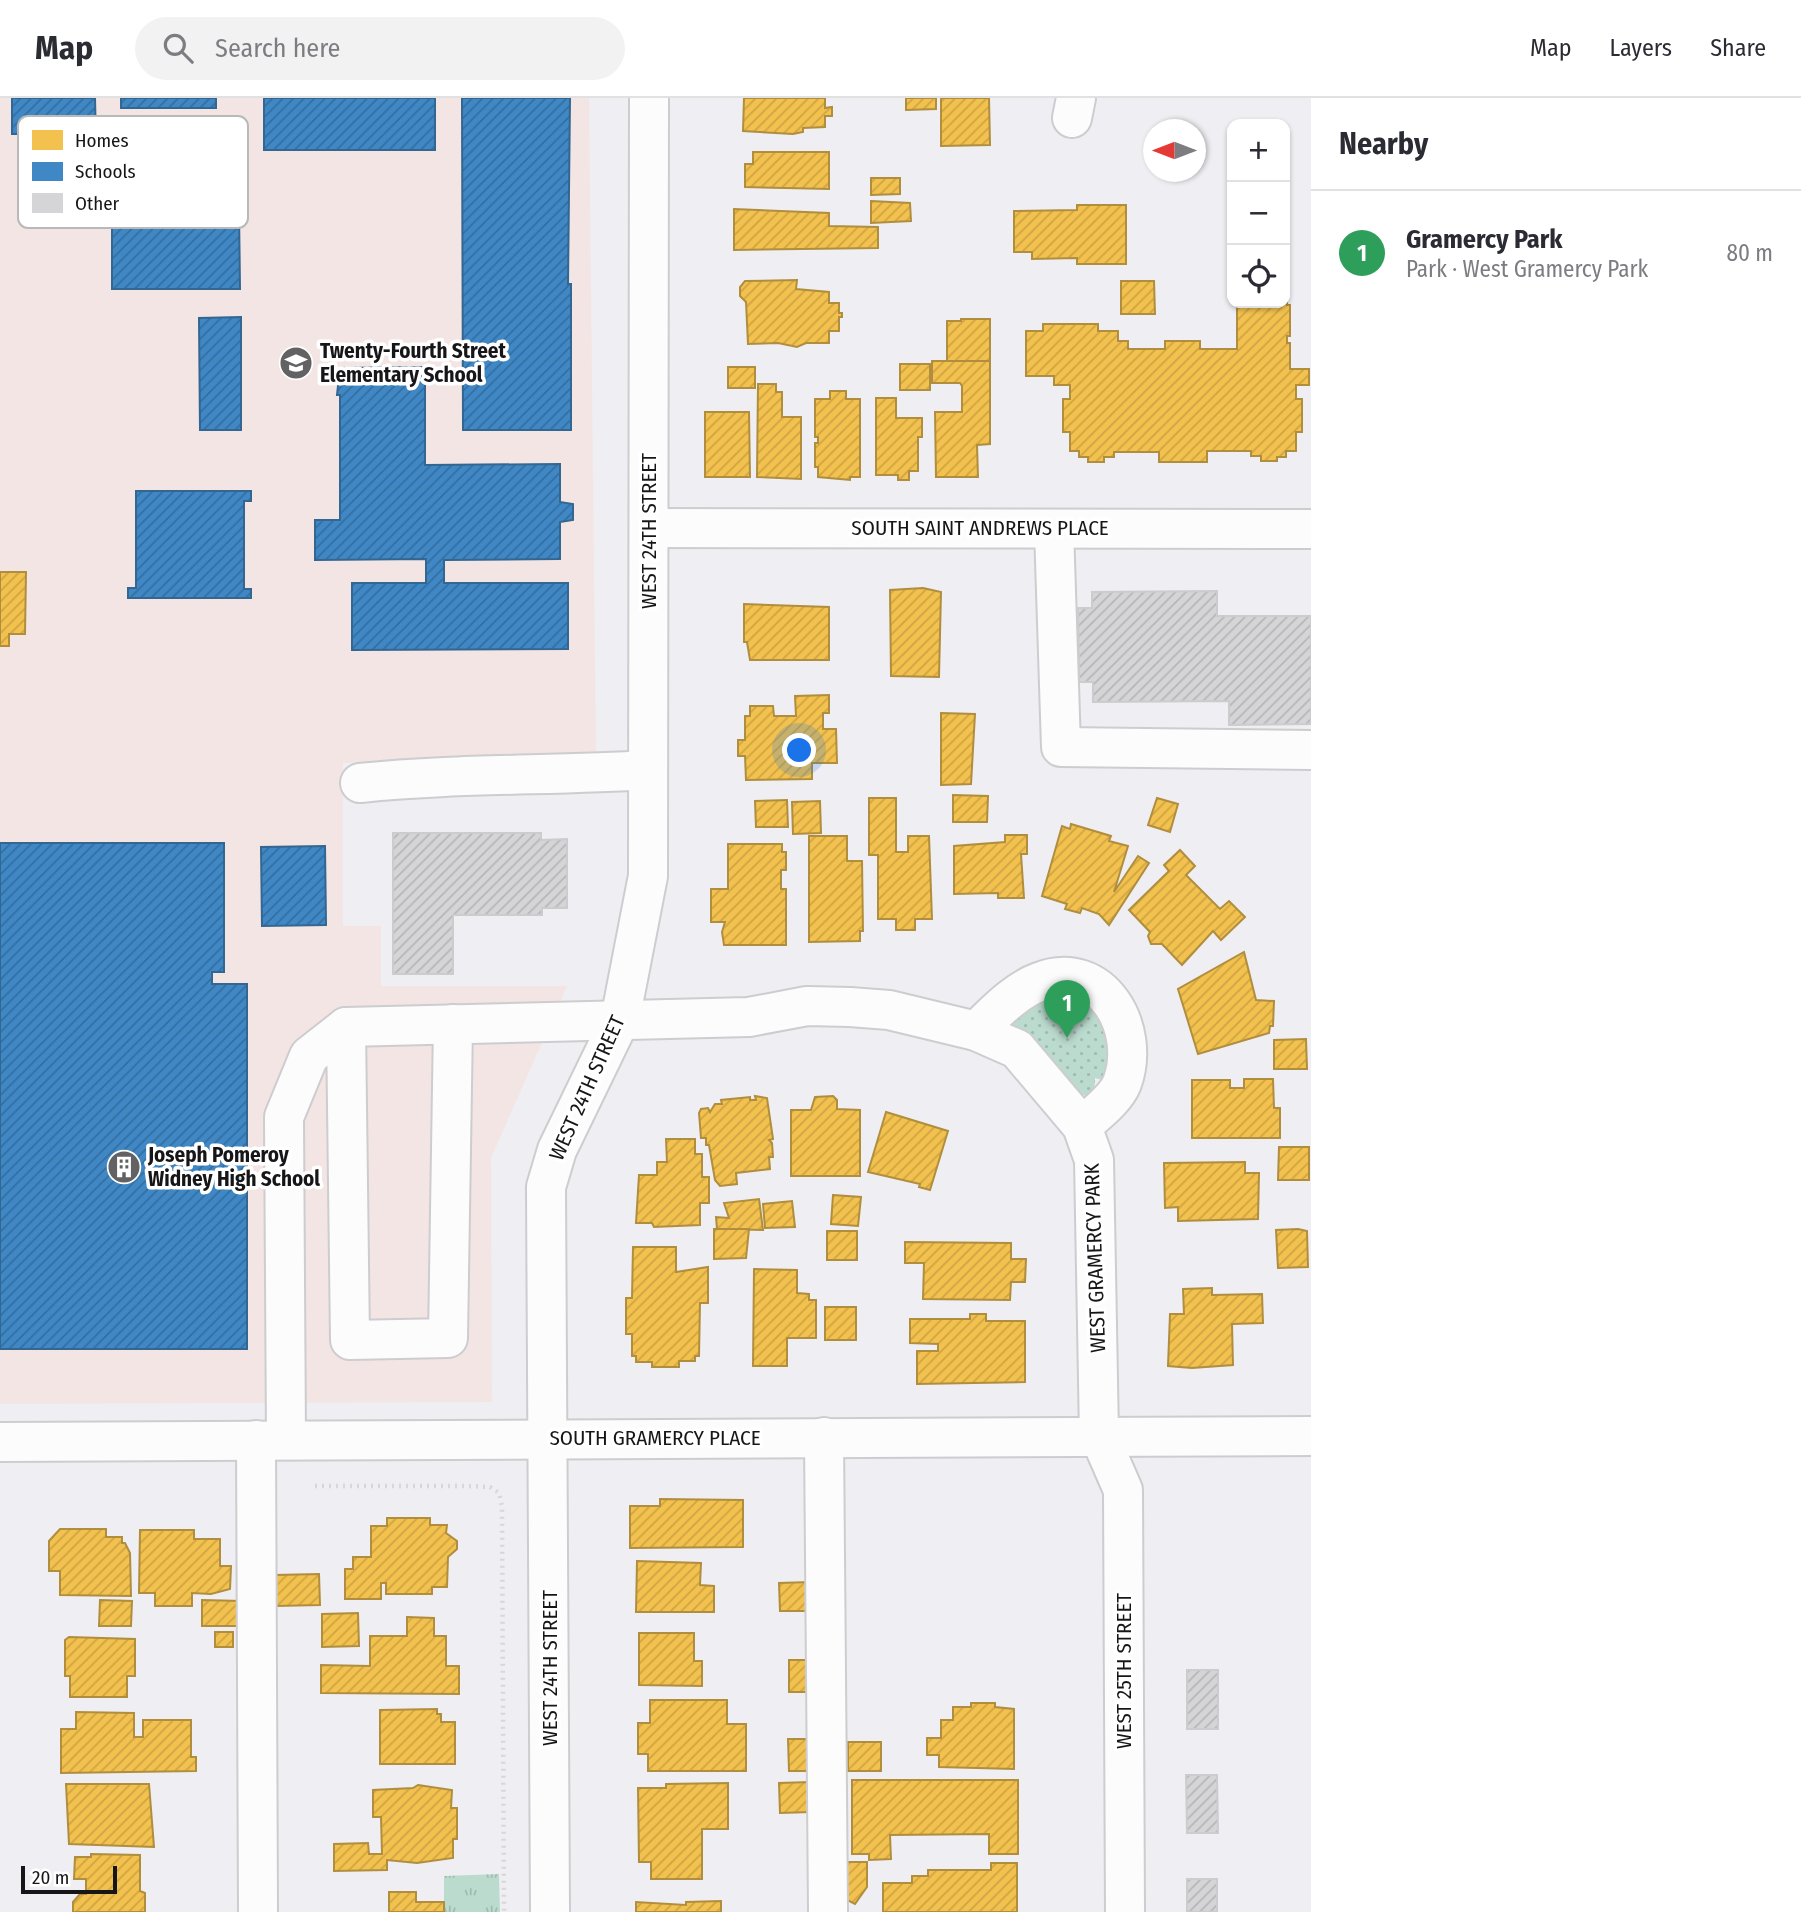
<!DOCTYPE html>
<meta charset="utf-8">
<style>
:root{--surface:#fff;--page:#f2f2f3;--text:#2b2b33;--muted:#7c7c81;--line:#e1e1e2;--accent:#2563eb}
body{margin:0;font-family:"Fira Sans Condensed",sans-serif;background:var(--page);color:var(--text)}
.controls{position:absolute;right:21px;top:21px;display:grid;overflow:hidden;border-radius:14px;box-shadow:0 2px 5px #0004}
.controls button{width:63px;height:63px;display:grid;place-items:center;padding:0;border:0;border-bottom:2px solid var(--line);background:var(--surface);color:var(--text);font:35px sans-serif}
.compass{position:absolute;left:1143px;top:21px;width:63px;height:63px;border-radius:50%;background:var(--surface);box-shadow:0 2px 5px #0004;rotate:270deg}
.scale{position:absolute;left:21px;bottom:18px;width:96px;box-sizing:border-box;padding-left:7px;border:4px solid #161618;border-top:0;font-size:19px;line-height:24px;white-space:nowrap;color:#161618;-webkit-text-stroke:5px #fff;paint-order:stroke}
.you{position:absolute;left:800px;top:653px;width:24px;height:24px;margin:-18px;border:5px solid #fff;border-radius:50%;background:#1a73e8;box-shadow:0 0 0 10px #1a73e833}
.badge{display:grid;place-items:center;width:46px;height:46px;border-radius:50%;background:var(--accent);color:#fff;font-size:23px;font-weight:700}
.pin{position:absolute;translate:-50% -58px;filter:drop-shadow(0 2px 4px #0008)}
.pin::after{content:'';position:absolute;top:37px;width:24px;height:21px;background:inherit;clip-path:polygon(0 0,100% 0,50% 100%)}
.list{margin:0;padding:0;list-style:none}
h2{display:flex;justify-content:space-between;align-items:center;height:91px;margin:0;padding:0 28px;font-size:30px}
h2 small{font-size:23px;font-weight:400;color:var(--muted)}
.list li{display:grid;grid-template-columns:46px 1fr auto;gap:21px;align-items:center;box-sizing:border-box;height:126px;padding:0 28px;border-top:2px solid var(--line)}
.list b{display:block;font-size:26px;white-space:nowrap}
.list p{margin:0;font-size:23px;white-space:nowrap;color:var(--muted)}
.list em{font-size:23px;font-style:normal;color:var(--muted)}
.icon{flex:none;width:38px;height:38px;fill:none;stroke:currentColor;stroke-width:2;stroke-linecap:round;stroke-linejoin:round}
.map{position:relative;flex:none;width:1311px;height:1814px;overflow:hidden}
header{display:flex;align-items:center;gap:42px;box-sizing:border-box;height:98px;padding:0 35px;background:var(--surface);border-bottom:2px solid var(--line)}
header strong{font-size:33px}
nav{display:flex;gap:38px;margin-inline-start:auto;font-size:24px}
.search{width:490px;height:63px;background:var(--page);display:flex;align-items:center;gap:18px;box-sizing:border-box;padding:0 24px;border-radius:38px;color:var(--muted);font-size:26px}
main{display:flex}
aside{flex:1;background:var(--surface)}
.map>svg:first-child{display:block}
.education{fill:#f3e5e4}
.grass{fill:url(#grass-tufts)}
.park{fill:url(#park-dots)}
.homes{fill:url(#homes-hatch);stroke:#b08e3e;stroke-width:2}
.schools{fill:url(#schools-hatch);stroke:#336691;stroke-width:2}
.building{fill:url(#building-hatch);stroke:#ccccce;stroke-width:2}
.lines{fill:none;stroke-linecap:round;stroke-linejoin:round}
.minor-casing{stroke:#cdcccf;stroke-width:42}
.path{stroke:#d7d7d8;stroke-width:4.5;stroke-dasharray:2 5;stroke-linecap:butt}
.minor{stroke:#fdfcfd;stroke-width:38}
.labels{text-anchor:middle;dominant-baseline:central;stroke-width:7;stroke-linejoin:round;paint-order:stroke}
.poi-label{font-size:21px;font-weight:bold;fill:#161618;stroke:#fff;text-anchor:start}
.street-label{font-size:21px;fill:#161618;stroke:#fff}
.key{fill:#fff;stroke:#b9b9ba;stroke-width:2}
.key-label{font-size:19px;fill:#161618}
</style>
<header>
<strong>Map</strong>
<div class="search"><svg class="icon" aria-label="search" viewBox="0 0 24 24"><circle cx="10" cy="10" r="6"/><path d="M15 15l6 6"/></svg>Search here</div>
<nav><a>Map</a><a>Layers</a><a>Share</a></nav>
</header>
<main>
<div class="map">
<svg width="1311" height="1814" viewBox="0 0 1311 1814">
<defs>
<pattern id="grass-tufts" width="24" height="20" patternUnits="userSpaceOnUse" patternTransform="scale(1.75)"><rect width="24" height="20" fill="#bbdbce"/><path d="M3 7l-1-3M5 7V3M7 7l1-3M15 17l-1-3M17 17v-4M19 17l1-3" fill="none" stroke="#a0bbb0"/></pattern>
<pattern id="park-dots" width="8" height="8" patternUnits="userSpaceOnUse" patternTransform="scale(1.75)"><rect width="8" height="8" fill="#bbdbce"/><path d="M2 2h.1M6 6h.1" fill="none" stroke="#a0bbb0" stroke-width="1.8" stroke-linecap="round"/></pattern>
<pattern id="homes-hatch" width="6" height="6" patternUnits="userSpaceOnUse" patternTransform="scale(1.75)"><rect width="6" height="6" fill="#f2c14e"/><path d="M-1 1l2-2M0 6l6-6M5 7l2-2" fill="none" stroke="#cfa543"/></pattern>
<pattern id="schools-hatch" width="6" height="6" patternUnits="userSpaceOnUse" patternTransform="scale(1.75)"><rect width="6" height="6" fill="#3f88c5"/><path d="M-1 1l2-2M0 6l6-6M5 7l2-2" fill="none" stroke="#346e9f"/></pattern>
<pattern id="building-hatch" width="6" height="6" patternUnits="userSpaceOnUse" patternTransform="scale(1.75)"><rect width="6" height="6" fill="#d5d5d8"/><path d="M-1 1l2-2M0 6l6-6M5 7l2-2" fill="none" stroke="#b6b6b9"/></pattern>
</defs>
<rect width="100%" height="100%" fill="#efeef2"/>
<!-- education -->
<path class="education" d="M0 0H589L596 664 343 665V828H381V888H567L491 1060 492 1304 0 1306Z"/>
<!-- grass -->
<path class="grass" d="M499 1776 500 1814H444V1778Z"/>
<!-- park -->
<path class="park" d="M1074 892 1109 917 1114 970 1102 982 1095 980 1094 998 1078 997 1010 934 1007 921 1014 911Z"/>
<!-- homes -->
<g class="homes">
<path d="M744 0H825V10L832 9V18H825V29L803 30V34L793 36 743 33Z"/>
<path d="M906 0H936V11L906 12Z"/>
<path d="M941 0H989L990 47 941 48Z"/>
<path d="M753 54H829V91L745 89V66H753Z"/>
<path d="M871 80H900V96L871 97Z"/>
<path d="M871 103 910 105 911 123 871 125Z"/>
<path d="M1077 107H1126V166H1077V160L1032 161V154H1014V113L1077 112Z"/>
<path d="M734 111 829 115V128L878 129V150L734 152Z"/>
<path d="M797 182 796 191 829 194V205H839V215H842V219H839V233H829V245H806L797 249 778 245 748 246 746 204 740 198V189L745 183Z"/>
<path d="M1121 183H1154L1155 216H1121Z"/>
<path d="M1285 187H1287V207H1290V238H1287V245H1290V271H1309V287H1296V301H1302V334H1296V353H1286V359H1277V363H1261V358H1251V353H1207V364H1159V354H1114V359H1104V364H1088V359H1079V353H1070V334H1063V301H1070V287H1054V278H1026V233H1043V226H1098V233H1118V243H1128V251H1165V243H1200V251H1237V205H1285Z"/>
<path d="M961 221H990V263H947V223H961Z"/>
<path d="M932 263H990V346L977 347 978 379H936L935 314H962V288L960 285H932Z"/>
<rect x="900" y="266" width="30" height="26"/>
<rect x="728" y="269" width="27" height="21"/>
<path d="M758 286H776V294H782V319H801V381L757 379Z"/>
<path d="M830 293H846V301H860V379H850V382L818 379V369H815V345H818V339H815V301H830Z"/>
<path d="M876 300H896V320H922V339H918V373H909V382H898V377H876Z"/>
<path d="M705 314H749L750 379H705Z"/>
<path d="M0 474H26L25 536H9V548H0Z"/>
<path d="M923 490 941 494 939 579 891 578 890 492Z"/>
<path d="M744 506 829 509V562H750L747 544H744Z"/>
<path d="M829 597V615H823V631H836L837 665H812V681L746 682 745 658H738V642H745V618H750V608H773L774 618H796L795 598Z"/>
<path d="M941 615 975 616 971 686 941 687Z"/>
<path d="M953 697 988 698 987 724H953Z"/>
<path d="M869 700H896V754H908V738H929L932 821H915V832H896V821H878V757H869Z"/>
<path d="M1157 700 1178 706 1170 734 1148 727Z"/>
<path d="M787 702 788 729H756L755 703Z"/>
<path d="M820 703 821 735 793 736 792 704Z"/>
<path d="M1071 726 1111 738 1109 743 1128 748 1114 794 1138 758 1149 765 1109 827 1099 816 1082 810 1080 815 1065 811 1067 806 1042 798 1062 728 1070 731Z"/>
<path d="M1005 737H1027V756H1021L1024 800H998V795L954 796V748L1005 744Z"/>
<path d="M809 738H847V763H862L863 833H860V843L809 844Z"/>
<path d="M728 746H782V754H786V772H781V791H786V847H724L722 834 725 824H711V791H728Z"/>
<path d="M1180 752 1195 768 1186 777 1220 811 1229 803 1245 819 1221 842 1213 833 1182 867 1162 846H1151L1148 838 1150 834 1129 812 1169 773 1164 767Z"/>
<path d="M1244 854 1256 902 1274 903 1273 928H1270L1269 935 1198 956 1178 891Z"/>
<path d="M1306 941 1307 971H1274V942Z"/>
<path d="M1244 981H1273L1274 1010H1280V1040H1192V982H1230V990H1244Z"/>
<path d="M755 998 767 1000 773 1041 769 1042 772 1045 773 1059H769L770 1071 736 1075 737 1086 720 1088 715 1082 709 1047H706V1040H701L699 1015 701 1011 708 1010 710 1014 715 1006H722L721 1002 750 999V1002H756Z"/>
<path d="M833 998 837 1002V1011L860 1012V1078H791V1012H811L815 999Z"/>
<path d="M886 1014 948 1033 930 1092 919 1089 920 1086 868 1074Z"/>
<path d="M666 1041H695V1056H702V1079H709V1105H700V1127L654 1129 652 1125H636L639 1077H657V1064H667Z"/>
<path d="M1279 1049H1309V1082H1278Z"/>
<path d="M1245 1064V1075H1259L1258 1121 1178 1123V1109L1165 1110 1164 1065Z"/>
<path d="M833 1097 861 1099 858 1128 831 1126Z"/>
<path d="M759 1101 763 1132 717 1131 716 1119 729 1120 724 1105Z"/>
<path d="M792 1103 795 1129 765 1130 763 1106Z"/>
<path d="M714 1131H749L746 1160 714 1161Z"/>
<path d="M1298 1131 1307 1133 1308 1169 1278 1170 1276 1132Z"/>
<rect x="827" y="1133" width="30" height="29"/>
<path d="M905 1144 1011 1145V1161H1026L1025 1184H1011L1010 1202 923 1201 924 1165H905Z"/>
<path d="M633 1149H676V1174L708 1169V1205H700L699 1258H695V1263H679V1269H652V1264H636V1258H632V1236H626V1200H632Z"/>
<path d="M754 1171 797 1172V1195L809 1196V1202H816V1240H787V1268H753Z"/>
<path d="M1212 1190V1197L1262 1196 1263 1225 1232 1226 1233 1267 1192 1270 1168 1268 1170 1216H1184L1183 1191Z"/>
<rect x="825" y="1209" width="31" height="33"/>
<path d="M970 1216H986V1223H1025V1284L917 1286V1253H938V1246L910 1245V1221H970Z"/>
<path d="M660 1401 743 1402V1449L630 1450V1408H660Z"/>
<path d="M387 1420H430V1427H447L446 1435 457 1443V1451L448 1459 447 1489H432V1496H386V1485H381V1501H345V1471H353V1459H371V1428H387Z"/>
<path d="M60 1431H106V1439H122V1445H125L130 1455 131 1498 60 1497V1473H49V1443Z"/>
<path d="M140 1432H194V1441H220V1468H231L230 1491 211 1496 192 1495V1508H155V1495H139Z"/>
<path d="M637 1463 701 1465 700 1487 714 1488V1514H636Z"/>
<path d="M319 1476 320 1507 276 1508 275 1477Z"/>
<path d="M810 1484 811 1513H780L779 1485Z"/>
<path d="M100 1502 132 1503 131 1528H99Z"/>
<path d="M202 1502 242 1503V1528H202Z"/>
<path d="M358 1515 359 1548 322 1549V1516Z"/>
<path d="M407 1519 434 1520V1538H446V1568H459V1596L321 1595V1567L370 1568V1538H407Z"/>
<rect x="215" y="1534" width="18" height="15"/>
<path d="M639 1535H694V1563H702V1588L639 1587Z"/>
<path d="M69 1539 135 1541V1578H127V1599H70V1578H65V1542Z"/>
<rect x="789" y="1562" width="29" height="32"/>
<path d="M650 1602H727V1626H746V1673H648V1656H638V1625H650Z"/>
<path d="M971 1605H995V1609L1014 1611V1671L939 1669V1657H927V1640H941V1622H953V1609H971Z"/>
<path d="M437 1611V1616H441V1624H455V1666H380V1612Z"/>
<path d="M76 1614 134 1615V1639H143V1622H191V1659H196V1673L61 1675V1631H76Z"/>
<path d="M788 1641H817L818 1673H789Z"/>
<rect x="848" y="1644" width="33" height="29"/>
<path d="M852 1682H1018V1756H989V1736L890 1737 891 1761 869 1762V1756H852Z"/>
<path d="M810 1684V1714L780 1715 779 1685Z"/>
<path d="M728 1685V1731H702V1781H651V1764H639L638 1690H666V1686Z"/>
<path d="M66 1686H149L154 1749 69 1746Z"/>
<path d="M418 1687 452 1692 451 1710H457V1741H453V1760L417 1765 387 1762V1772L334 1773V1746L368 1745 369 1756H382L381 1719H373V1692L413 1690Z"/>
<path d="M91 1756 140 1757V1793L145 1795V1814H73V1804L80 1796H86V1781H74L75 1759H91Z"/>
<path d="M843 1764H867V1789L855 1806 843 1800Z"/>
<path d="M991 1765H1017V1814H883V1785H912V1778H928V1772H991Z"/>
<path d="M389 1794H416V1804H444V1814H389Z"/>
<path d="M721 1803V1814H636V1804L686 1807V1804Z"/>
</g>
<!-- schools -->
<g class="schools">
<path d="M12 0H95L96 42H54V36H12Z"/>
<rect x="121" y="0" width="95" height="10"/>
<rect x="264" y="0" width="171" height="52"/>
<path d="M462 0H570L568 186H571V332H463Z"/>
<path d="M238 31 240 191H112V114L141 113V32Z"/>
<path d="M241 219V332H200L199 220Z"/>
<path d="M425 269V367L560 366V404L573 406V422L560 424V461L444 462V485H568V551L352 552V485H426V461L315 462V422H340V297H337L340 270Z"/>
<path d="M136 393H251V403H244V491H251V500H128V490H136Z"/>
<path d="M0 745H224V874H212V886H247V1251H0Z"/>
<path d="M325 748 326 827 262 828 261 749Z"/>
</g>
<!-- building -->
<g class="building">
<path d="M1217 493V518H1311V626L1229 627V603L1093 604V584H1079L1078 510H1092V494Z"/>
<path d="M393 735H541V742L567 741V810H542V817H453V876H393Z"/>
<rect x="1187" y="1572" width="31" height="59"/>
<path d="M1186 1677H1217L1218 1735H1187Z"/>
<rect x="1187" y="1781" width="30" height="33"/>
</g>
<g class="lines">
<defs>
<g id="minor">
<path d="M1072 20 1076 0"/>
<path d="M649 430 1311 431"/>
<path d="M1054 431 1061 649 1311 652"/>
<path d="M360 685C455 675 552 678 648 672"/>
<path d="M346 929 350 1242 448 1240 453 926"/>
<path d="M976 933C994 916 1015 893 1039 884 1102 859 1142 931 1122 985 1116 1001 1094 1017 1082 1028"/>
<path d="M824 1339 828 1814"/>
<path d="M256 1342 258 1814"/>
<path d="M286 1342 284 1019 309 958 346 929 749 919 807 908 850 909 889 912 976 933 1017 951 1082 1028 1094 1062 1099 1337 1123 1392 1125 1814"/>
<path d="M0 1344 1311 1338"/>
<path d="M550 1814 546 1089 557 1052 620 922 648 778 649 0"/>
</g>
</defs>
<!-- minor casing -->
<use href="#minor" class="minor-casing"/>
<!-- path -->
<path class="path" d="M315 1388H468L490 1389 499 1395 502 1408 504 1814"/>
<!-- minor -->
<use href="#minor" class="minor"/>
</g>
<!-- icons -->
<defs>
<symbol id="school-disc" viewBox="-11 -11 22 22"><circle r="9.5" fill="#626264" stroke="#fff"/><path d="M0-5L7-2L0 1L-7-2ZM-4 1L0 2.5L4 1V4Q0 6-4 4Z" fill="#fff"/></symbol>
<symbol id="building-disc" viewBox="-11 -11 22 22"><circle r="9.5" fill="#626264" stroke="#fff"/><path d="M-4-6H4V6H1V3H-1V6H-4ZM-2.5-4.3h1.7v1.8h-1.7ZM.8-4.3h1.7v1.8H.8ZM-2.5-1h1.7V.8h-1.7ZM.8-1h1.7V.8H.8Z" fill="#fff"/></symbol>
</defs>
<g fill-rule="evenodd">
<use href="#school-disc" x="277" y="246" width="38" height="38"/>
<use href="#building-disc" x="105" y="1050" width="38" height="38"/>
</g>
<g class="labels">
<!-- poi labels -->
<g class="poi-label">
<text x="320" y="253">Twenty-Fourth Street<tspan x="320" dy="24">Elementary School</tspan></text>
<text x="148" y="1057">Joseph Pomeroy<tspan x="148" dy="24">Widney High School</tspan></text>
</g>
<!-- street labels -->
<g class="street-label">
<text x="980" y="430">SOUTH SAINT ANDREWS PLACE</text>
<text transform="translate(649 433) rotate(-90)">WEST 24TH STREET</text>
<text transform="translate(587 990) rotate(-66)">WEST 24TH STREET</text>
<text transform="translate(1095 1160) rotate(-92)">WEST GRAMERCY PARK</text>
<text x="655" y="1340">SOUTH GRAMERCY PLACE</text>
<text transform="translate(550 1570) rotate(-90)">WEST 24TH STREET</text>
<text transform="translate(1124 1573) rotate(-90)">WEST 25TH STREET</text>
</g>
</g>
<!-- legend -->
<rect x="18" y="18" width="230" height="112" rx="10" class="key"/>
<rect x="32" y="32" width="31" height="20" fill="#f2c14e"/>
<rect x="32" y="64" width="31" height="19" fill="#3f88c5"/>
<rect x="32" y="95" width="31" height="20" fill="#d5d5d8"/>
<g class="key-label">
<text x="75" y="49">Homes</text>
<text x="75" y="80">Schools</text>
<text x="75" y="112">Other</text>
</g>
</svg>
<div class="controls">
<button>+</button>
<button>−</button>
<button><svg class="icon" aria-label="locate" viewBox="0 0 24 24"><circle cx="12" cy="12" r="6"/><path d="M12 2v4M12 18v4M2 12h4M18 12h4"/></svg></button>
</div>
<svg class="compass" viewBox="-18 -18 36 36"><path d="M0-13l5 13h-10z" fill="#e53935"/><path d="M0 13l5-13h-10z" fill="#7c7c81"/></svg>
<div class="scale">20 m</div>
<div class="you"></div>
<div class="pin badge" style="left:1067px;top:940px;background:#2e9e5b">1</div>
</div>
<aside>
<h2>Nearby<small></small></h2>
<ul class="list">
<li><span class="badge" style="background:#2e9e5b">1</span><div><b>Gramercy Park</b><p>Park · West Gramercy Park</p></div><em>80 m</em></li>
</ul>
</aside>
</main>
